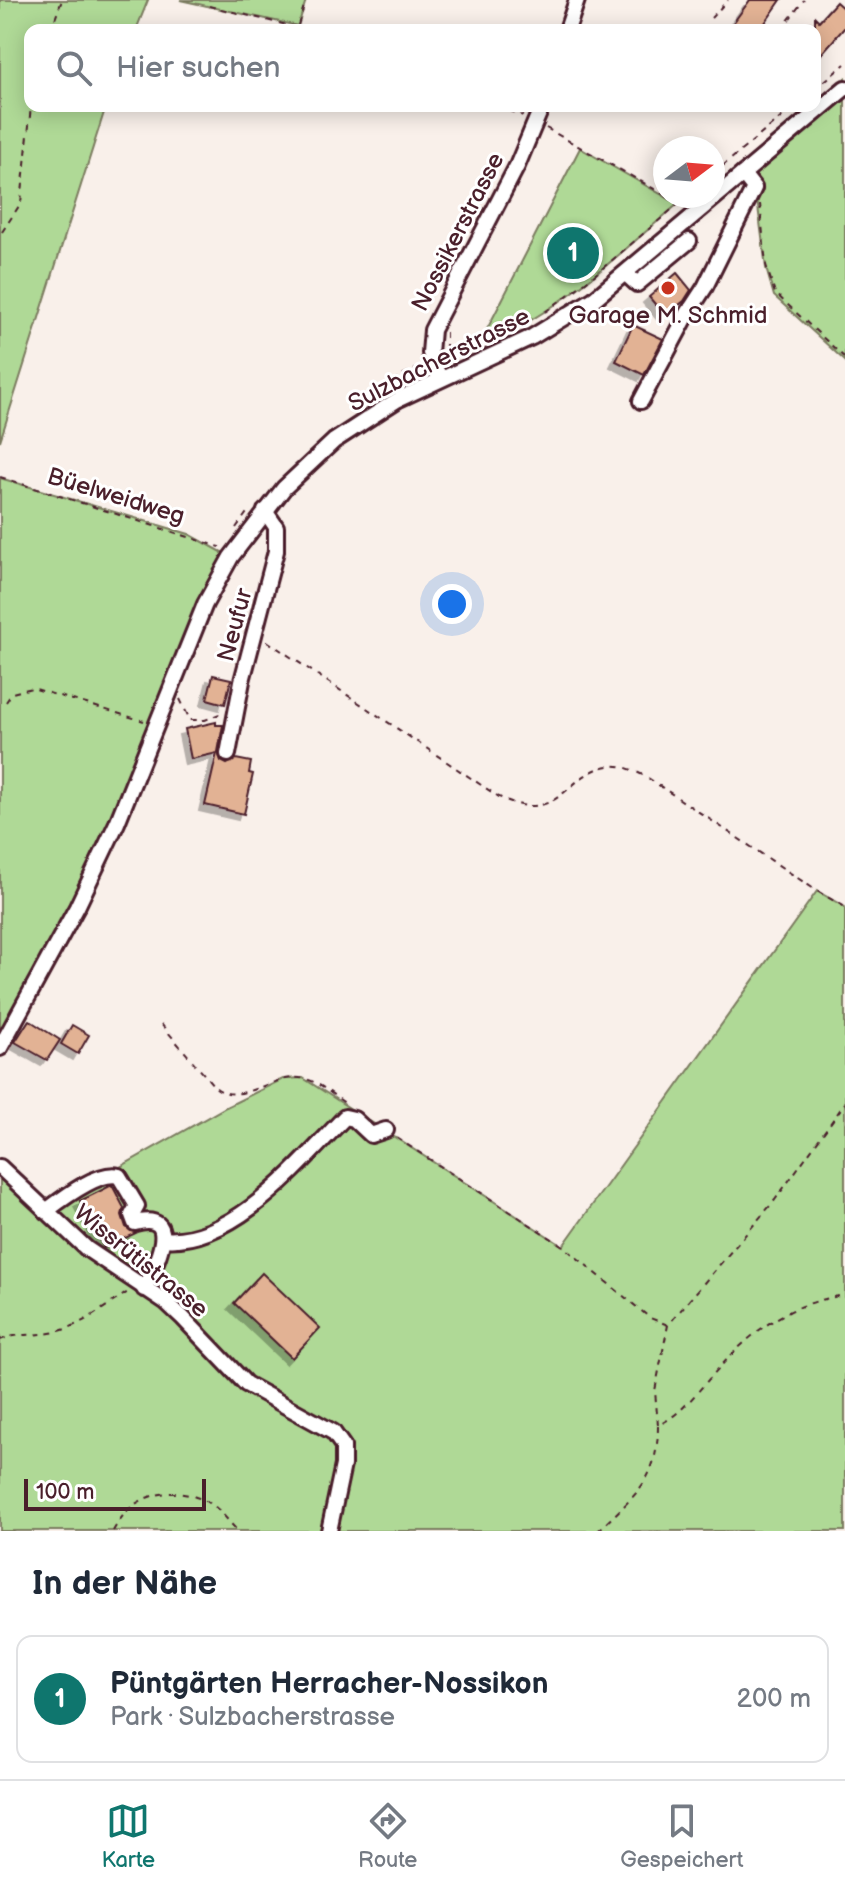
<!DOCTYPE html>
<html lang="de">
<meta charset="utf-8">
<style>
:root{--surface:#fff;--page:#f2f2f3;--text:#1f2937;--muted:#747a83;--line:#e0e1e3;--accent:#0f766e}
body{margin:0;font-family:"Balsamiq Sans",sans-serif;background:var(--page);color:var(--text)}
.compass{position:absolute;left:653px;top:136px;width:72px;height:72px;border-radius:50%;background:var(--surface);box-shadow:0 4px 20px #0003;rotate:74deg}
.scale{position:absolute;left:24px;bottom:20px;width:182px;box-sizing:border-box;padding-left:8px;border:4px solid #4a1f2b;border-top:0;font-size:22px;line-height:28px;white-space:nowrap;color:#4a1f2b;-webkit-text-stroke:6px #fff;paint-order:stroke}
.you{position:absolute;left:452px;top:604px;width:28px;height:28px;margin:-20px;border:6px solid #fff;border-radius:50%;background:#1a73e8;box-shadow:0 0 0 12px #1a73e833}
.badge{display:grid;place-items:center;width:52px;height:52px;border-radius:50%;background:var(--accent);color:#fff;font-size:26px;font-weight:700}
.pin{position:absolute;translate:-50% -50%;border:4px solid #fff;box-shadow:0 2px 8px #0006}
.list{margin:0;padding:0;list-style:none}
h2{display:flex;justify-content:space-between;align-items:center;height:104px;margin:0;padding:0 32px;font-size:34px}
h2 small{font-size:26px;font-weight:400;color:var(--muted)}
.list li{display:grid;grid-template-columns:52px 1fr auto;gap:24px;align-items:center;box-sizing:border-box;height:128px;margin:0 16px 16px;padding:0 16px;border:2px solid var(--line);border-radius:16px}
.list b{display:block;font-size:30px;white-space:nowrap}
.list p{margin:0;font-size:26px;white-space:nowrap;color:var(--muted)}
.list em{font-size:26px;font-style:normal;color:var(--muted)}
.icon{flex:none;width:44px;height:44px;fill:none;stroke:currentColor;stroke-width:2;stroke-linecap:round;stroke-linejoin:round}
.map{position:relative;flex:none;width:845px;height:1531px;overflow:hidden}
.search{position:absolute;background:var(--surface);box-shadow:0 4px 20px #0003;left:24px;right:24px;top:24px;height:88px;display:flex;align-items:center;gap:20px;box-sizing:border-box;padding:0 28px;border-radius:16px;color:var(--muted);font-size:30px}
.sheet{height:248px;background:var(--surface)}
nav{display:flex;justify-content:space-around;align-items:center;box-sizing:border-box;height:112px;border-top:2px solid var(--line);background:var(--surface);font-size:22px;color:var(--muted)}
nav a{display:grid;justify-items:center;gap:4px}
nav .on{color:var(--accent)}
.map>svg:first-child{display:block}
.green{fill:#afd996;stroke:#7c7c60;stroke-width:2}
.building{fill:#e2b294;stroke:#4a1f2b;stroke-width:2;filter:url(#shadow)}
.lines{fill:none;stroke-linecap:round;stroke-linejoin:round}
.minor-casing{stroke:#4a1f2b;stroke-width:20}
.path{stroke:#4a1f2b;stroke-width:2;stroke-dasharray:6 6;stroke-linecap:butt}
.minor{stroke:#fff;stroke-width:14}
.poi-dot{fill:#c8321e;stroke:#fff;stroke-width:3}
.labels{text-anchor:middle;dominant-baseline:central;stroke-width:6;stroke-linejoin:round;paint-order:stroke}
.street-label{font-size:24px;fill:#4a1f2b;stroke:#fff}
.poi-label{font-size:24px;fill:#4a1f2b;stroke:#fff}
</style>
<div class="map">
<svg width="845" height="1531" viewBox="0 0 845 1531">
<defs>
<filter id="shadow"><feDropShadow dx="-6" dy="6" stdDeviation="0" flood-color="#0004"/></filter>
</defs>
<rect width="100%" height="100%" fill="#f9f0ea"/>
<filter id="ink" filterUnits="userSpaceOnUse"><feTurbulence type="fractalNoise" baseFrequency=".0125" numOctaves="2"/><feDisplacementMap in="SourceGraphic" scale="16" xChannelSelector="R" yChannelSelector="G"/><feConvolveMatrix kernelMatrix="1 2 1 2 8 2 1 2 1" color-interpolation-filters="sRGB"/></filter>
<g filter="url(#ink)">
<!-- green -->
<g class="green">
<path d="M0 0H148L136 30H30V106H106L0 441Z"/>
<path d="M180 0H306L298 26Z"/>
<path d="M845 78V361L774 296 766 268 753 168 815 104Z"/>
<path d="M580 148 678 204C616 256 556 317 479 345Z"/>
<path d="M0 478 189 534 231 557 117 823 0 1048Z"/>
<path d="M817 891 845 907V1531H0V1167L44 1210 226 1107 283 1079 303 1078 563 1246Z"/>
</g>
<!-- building -->
<g class="building">
<path d="M750 0H781L760 30H728Z"/>
<path d="M836 2 845 10V27L815 61V17L819 21Z"/>
<path d="M677 273 691 290 684 301 665 316 649 297Z"/>
<path d="M633 325 663 339 644 375 616 361Z"/>
<path d="M213 675 231 679 225 704 207 699Z"/>
<path d="M216 722V725H223L218 752 221 761 227 764 236 759 251 762 249 773 253 774 244 814 205 805 217 753 191 759 185 729Z"/>
<path d="M29 1020 60 1040 47 1060 15 1042Z"/>
<path d="M72 1025 89 1035 78 1054 61 1044Z"/>
<path d="M112 1185 124 1208 122 1215 126 1227 136 1233 104 1248 80 1201Z"/>
<path d="M262 1273 320 1328 292 1358 234 1303Z"/>
</g>
<g class="lines">
<defs>
<g id="minor">
<path d="M567 30 577 0"/>
<path d="M626 274 637 284 689 241"/>
<path d="M440 379 430 353 432 330 517 166 542 106"/>
<path d="M641 401 688 313 705 287 754 188 743 174"/>
<path d="M228 754 242 681 276 551V527L265 511"/>
<path d="M0 1048 77 907 117 823 205 604 231 557 284 488 334 441 397 400 532 337 594 299 845 88"/>
<path d="M0 1167 87 1249 166 1302 183 1318 246 1384 333 1432 343 1446V1465L329 1531"/>
<path d="M46 1211C62 1199 99 1170 119 1176L137 1206 132 1215 135 1223C185 1210 153 1270 144 1289"/>
<path d="M163 1239C233 1246 301 1162 345 1117L354 1119 371 1135 386 1130"/>
</g>
</defs>
<!-- minor casing -->
<use href="#minor" class="minor-casing"/>
<!-- path -->
<g class="path">
<path d="M209 6 307 30"/>
<path d="M711 18 728 0"/>
<path d="M298 25 306 0"/>
<path d="M51 30 62 0"/>
<path d="M781 30 804 0"/>
<path d="M815 89 845 64"/>
<path d="M498 106 523 116"/>
<path d="M546 128 665 195"/>
<path d="M713 174 795 106"/>
<path d="M666 196 677 204"/>
<path d="M760 204 766 265 775 293 845 358"/>
<path d="M2 232 21 203 31 106"/>
<path d="M545 312 591 278 688 196"/>
<path d="M446 332V345L449 353"/>
<path d="M447 355 494 339"/>
<path d="M375 397 402 375 423 366"/>
<path d="M0 477 220 547"/>
<path d="M236 528 249 510"/>
<path d="M267 641 499 797C561 827 564 773 609 766 622 764 634 771 645 776L817 891 845 907"/>
<path d="M180 699 190 720H205L222 713"/>
<path d="M6 702 12 693 32 688 144 721"/>
<path d="M161 1024 214 1086C237 1108 271 1075 300 1078 316 1079 332 1095 345 1103"/>
<path d="M397 1138 563 1246 650 1318 668 1325"/>
<path d="M0 1340C16 1333 33 1336 50 1333 78 1329 104 1307 128 1292"/>
<path d="M658 1425 655 1391 668 1325 775 1200 845 1103"/>
<path d="M113 1531C117 1524 122 1516 128 1510 150 1489 185 1488 211 1504 221 1510 229 1523 238 1531"/>
<path d="M598 1531C635 1494 658 1482 658 1425 679 1416 694 1396 709 1379 750 1333 782 1305 845 1295"/>
</g>
<!-- minor -->
<use href="#minor" class="minor"/>
</g>
</g>
<!-- markers -->
<circle class="poi-dot" cx="668" cy="288" r="8"/>
<g class="labels">
<!-- street labels -->
<g class="street-label">
<text transform="translate(458 232) rotate(-63)">Nossikerstrasse</text>
<text transform="translate(439 360) rotate(-27)">Sulzbacherstrasse</text>
<text transform="translate(116 496) rotate(17)">Büelweidweg</text>
<text transform="translate(235 625) rotate(-75)">Neufur</text>
<text transform="translate(141 1261) rotate(39)">Wissrütistrasse</text>
</g>
<!-- poi labels -->
<g class="poi-label">
<text x="668" y="315">Garage M. Schmid</text>
</g>
</g>
</svg>
<svg class="compass" viewBox="-18 -18 36 36"><path d="M0-13l5 13h-10z" fill="#e53935"/><path d="M0 13l5-13h-10z" fill="#747a83"/></svg>
<div class="scale">100 m</div>
<div class="you"></div>
<div class="pin badge" style="left:573px;top:253px">1</div>
<div class="search"><svg class="icon" aria-label="search" viewBox="0 0 24 24"><circle cx="10" cy="10" r="6"/><path d="M15 15l6 6"/></svg>Hier suchen</div>
</div>
<section class="sheet">
<h2>In der Nähe<small></small></h2>
<ul class="list">
<li><span class="badge">1</span><div><b>Püntgärten Herracher-Nossikon</b><p>Park · Sulzbacherstrasse</p></div><em>200 m</em></li>
</ul>
</section>
<nav>
<a class="on"><svg class="icon" aria-label="map" viewBox="0 0 24 24"><path d="M3 6l6-2 6 2 6-2v14l-6 2-6-2-6 2zM9 4v14M15 6v14"/></svg>Karte</a>
<a><svg class="icon" aria-label="directions" viewBox="0 0 24 24"><path d="M12 3l9 9-9 9-9-9zM9 14v-3h6M13 9l2 2-2 2"/></svg>Route</a>
<a><svg class="icon" aria-label="saved" viewBox="0 0 24 24"><path d="M7 4h10v16l-5-4-5 4z"/></svg>Gespeichert</a>
</nav>
